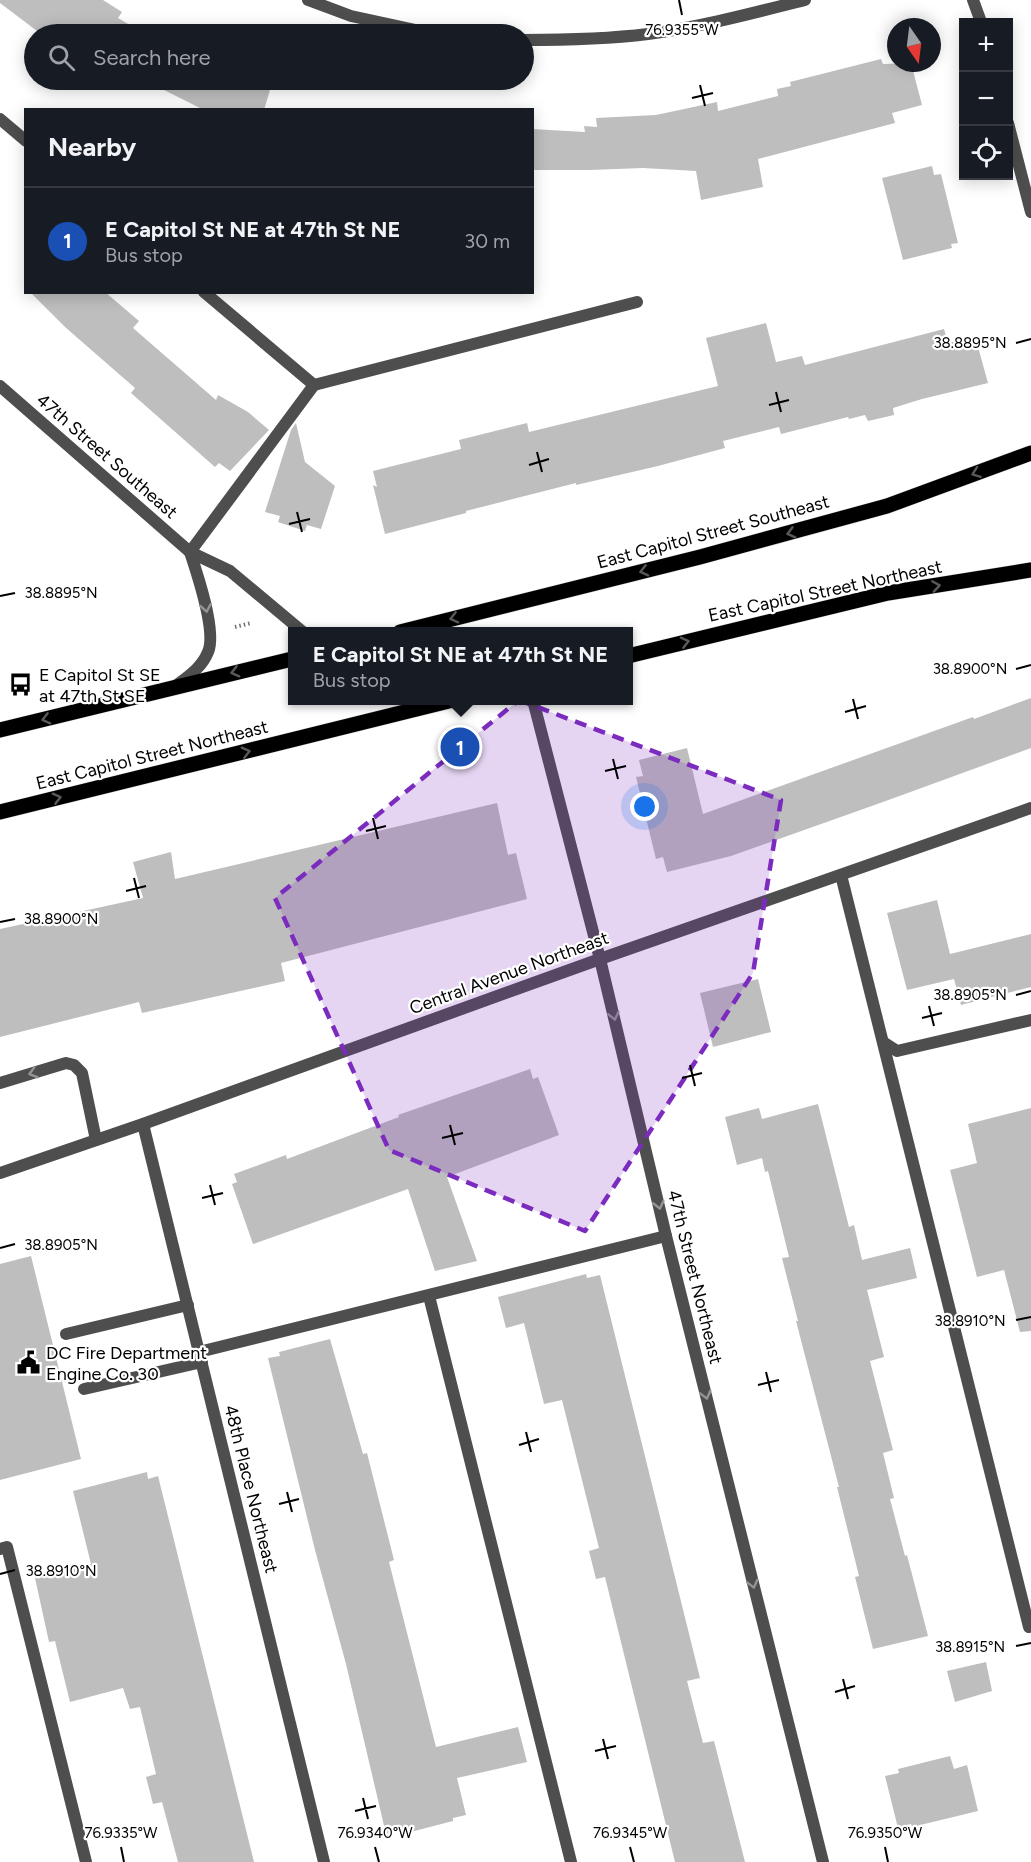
<!DOCTYPE html>
<meta charset="utf-8">
<style>
:root{--surface:#171b24;--page:#242831;--text:#f1f3f6;--muted:#9ea1a6;--line:#363941;--accent:#858687}
body{margin:0;font-family:Figtree,sans-serif;background:var(--page);color:var(--text)}
.controls{position:absolute;right:18px;top:18px;display:grid;overflow:hidden;border-radius:0px;box-shadow:0 3px 15px #0003}
.controls button{width:54px;height:54px;display:grid;place-items:center;padding:0;border:0;border-bottom:2px solid var(--line);background:var(--surface);color:var(--text);font:30px sans-serif}
.compass{position:absolute;left:887px;top:18px;width:54px;height:54px;border-radius:50%;background:var(--surface);box-shadow:0 3px 15px #0003;rotate:166deg}
.you{position:absolute;left:645px;top:807px;width:21px;height:21px;margin:-15px;border:4px solid #fff;border-radius:50%;background:#1a73e8;box-shadow:0 0 0 9px #1a73e833}
.badge{display:grid;place-items:center;width:39px;height:39px;border-radius:50%;background:var(--accent);color:#fff;font-size:20px;font-weight:700}
.pin{position:absolute;translate:-50% -50%;border:3px solid #fff;box-shadow:0 2px 6px #0006}
.popup{position:absolute;left:288px;top:627px;width:345px;height:78px;box-sizing:border-box;display:grid;place-content:center;border-radius:0px;background:var(--surface);filter:drop-shadow(0 2px 4px #0005);font-size:20px;white-space:nowrap;color:var(--muted)}
.popup b{font-size:22px;color:var(--text)}
.popup::after{content:'';position:absolute;left:50%;top:100%;margin-left:-12px;border:12px solid transparent;border-top-color:var(--surface)}
.list{margin:0;padding:0;list-style:none}
h2{display:flex;justify-content:space-between;align-items:center;height:78px;margin:0;padding:0 24px;font-size:26px}
h2 small{font-size:20px;font-weight:400;color:var(--muted)}
.list li{display:grid;grid-template-columns:39px 1fr auto;gap:18px;align-items:center;box-sizing:border-box;height:108px;padding:0 24px;border-top:2px solid var(--line)}
.list b{display:block;font-size:22px;white-space:nowrap}
.list p{margin:0;font-size:20px;white-space:nowrap;color:var(--muted)}
.list em{font-size:20px;font-style:normal;color:var(--muted)}
.icon{flex:none;width:33px;height:33px;fill:none;stroke:currentColor;stroke-width:2;stroke-linecap:round;stroke-linejoin:round}
.map{position:relative;flex:none;width:1031px;height:1862px;overflow:hidden}
.search{position:absolute;background:var(--surface);box-shadow:0 3px 15px #0003;left:24px;top:24px;width:510px;height:66px;display:flex;align-items:center;gap:15px;box-sizing:border-box;padding:0 21px;border-radius:33px;color:var(--muted);font-size:22px}
.panel{position:absolute;background:var(--surface);box-shadow:0 3px 15px #0003;left:24px;top:108px;width:510px;height:186px;border-radius:0px}
.map>svg:first-child{display:block}
.building{fill:#bebebe}
.lines{fill:none;stroke-linecap:round;stroke-linejoin:round}
.primary-casing{stroke:#dbdbdb;stroke-width:16}
.path{stroke:#707070;stroke-width:4;stroke-dasharray:1.5 3;stroke-linecap:butt}
.lane{stroke:#4e4e4e;stroke-width:12}
.street{stroke:#4e4e4e;stroke-width:12}
.primary{stroke:#000;stroke-width:15}
.oneway{stroke:#595959}
.oneway2{stroke:#959595}
.marked{fill:#7b2cbf;fill-opacity:0.2;stroke:#7b2cbf;stroke-width:4.5;stroke-dasharray:12 8;stroke-linejoin:round}
.ticks{fill:none;stroke:#000;stroke-width:2}
.labels{text-anchor:middle;dominant-baseline:central;stroke-width:4.5;stroke-linejoin:round;paint-order:stroke}
.street-label{font-size:18px;fill:#000;stroke:#fff}
.poi-label{font-size:18px;fill:#000;stroke:#fff;text-anchor:start}
.ticks-label{font-size:15px;text-anchor:middle;fill:#000;stroke:#fff;stroke-width:4.5;stroke-linejoin:round;paint-order:stroke}
</style>
<div class="map">
<svg width="1031" height="1862" viewBox="0 0 1031 1862">
<rect width="100%" height="100%" fill="#fff"/>
<!-- building -->
<g class="building">
<path d="M0 0H103L122 12 118 18 130 25 125 34H41L0 3Z"/>
<path d="M881 59 883 64 911 63 922 105 892 113 895 123 758 159 763 187 701 200 696 171 643 168 590 170H532V129L585 132 584 126 597 127 596 118 656 115 717 102 718 111 778 96 777 89 791 86 790 82Z"/>
<path d="M144 80H273L264 110H204Z"/>
<path d="M932 166 934 175 941 174 958 243 951 244 952 248 903 260 882 178Z"/>
<path d="M30 292H105L139 321 133 328 216 400 218 395 248 412 269 430 230 471 219 463 215 467 131 393 135 388 65 327Z"/>
<path d="M766 323 776 362 802 356 805 365 944 329 948 343 975 336 988 383 922 399 893 408 894 415 868 421 865 415 849 419 848 417 781 434 779 427 723 441 725 448 658 466 576 485V483L466 511V513L385 534 373 485 377 487 373 471 461 449 459 440 527 423 529 432 718 386 706 338Z"/>
<path d="M296 423 305 462 335 486 321 529 307 525 305 531 278 522 280 516 265 512 291 430Z"/>
<path d="M1031 698V748L883 802 731 856 667 872 663 857 656 859 636 777 643 776 639 760 687 748 703 814 973 717 974 719Z"/>
<path d="M497 803 508 855 516 853 527 899 281 963 285 981 142 1013 139 1002 0 1037V929L143 898 133 862 171 852 175 879Z"/>
<path d="M937 900 950 954 1031 934V987L961 1005 954 979 907 990 887 913Z"/>
<path d="M758 979 771 1032 713 1047 700 993Z"/>
<path d="M530 1069 533 1079 538 1077 559 1135 447 1177 477 1261 435 1271 408 1189 253 1244 232 1184 237 1182 234 1174 286 1155 287 1159 399 1117 398 1115Z"/>
<path d="M818 1104 849 1227 854 1225 862 1260 910 1248 917 1278 867 1290 884 1357 870 1361 893 1450 883 1453 894 1498 890 1499 905 1556 907 1555 928 1636 873 1649 855 1577 859 1576 837 1487H839L796 1321H798L782 1258 789 1257 768 1171 765 1172 762 1158 737 1165 725 1117 759 1108 762 1119Z"/>
<path d="M1031 1108V1331L1020 1332 1004 1270 977 1277 950 1170 977 1163 968 1124Z"/>
<path d="M31 1256 81 1459 0 1480V1264Z"/>
<path d="M586 1274 587 1278 600 1275 700 1678 687 1681 703 1743 714 1741 745 1862H675L605 1577 596 1579 589 1551 599 1548 562 1400 544 1404 524 1323 506 1328 498 1297Z"/>
<path d="M330 1339 363 1454 367 1453 394 1560 389 1562 436 1747 518 1727 527 1762 457 1778 466 1815 453 1818V1821L399 1835 398 1831 386 1834 346 1664 315 1550 268 1358 280 1356 279 1352Z"/>
<path d="M147 1472 148 1479 158 1476 254 1862H178L162 1802 153 1804 146 1777 156 1774 140 1707 130 1709 123 1688 70 1702 55 1641 49 1642 35 1578 91 1564 73 1491Z"/>
<path d="M986 1662 992 1691 955 1702 947 1671Z"/>
<path d="M950 1756 954 1769 967 1765 978 1811 912 1827 911 1824 898 1828 885 1776 899 1773 898 1769Z"/>
</g>
<g class="lines">
<defs>
<g id="primary">
<path d="M400 632 700 557 887 506 1031 453"/>
<path d="M628 656 888 593 1031 570"/>
<path d="M0 730 292 659"/>
<path d="M0 812 453 700"/>
</g>
</defs>
<!-- primary casing -->
<use href="#primary" class="primary-casing"/>
<!-- path -->
<path class="path" d="M235 627 251 623"/>
<!-- lane -->
<g class="lane">
<path d="M0 119 26 141"/>
<path d="M314 385 637 302"/>
<path d="M190 552 314 385 204 292"/>
<path d="M841 875 1029 1627 1031 1626"/>
<path d="M883 1042 897 1051 1031 1020"/>
<path d="M0 1083 66 1063 74 1065 82 1073 96 1140"/>
<path d="M429 1296 571 1862"/>
<path d="M66 1334 188 1305"/>
<path d="M199 1352 666 1236"/>
<path d="M84 1389 202 1362"/>
<path d="M0 1549 7 1547 86 1862"/>
</g>
<!-- street -->
<g class="street">
<path d="M308 0 351 16 434 34"/>
<path d="M973 0 981 22"/>
<path d="M524 40C565 40 607 39 648 34 701 27 753 13 805 0"/>
<path d="M1008 123 1031 212"/>
<path d="M0 386 190 552 230 571 303 632"/>
<path d="M177 685C190 675 202 667 208 652 217 632 197 573 190 552"/>
<path d="M533 700 600 959 666 1236 823 1862"/>
<path d="M143 1124 324 1862"/>
<path d="M0 1173 143 1124 600 959 1031 808"/>
</g>
<!-- primary -->
<use href="#primary" class="primary"/>
</g>
<!-- one-way arrows -->
<defs><path id="oneway-chevron" d="M-2-3.5L2.5 0L-2 3.5" fill="none" stroke-width="1.6" stroke-linecap="round" stroke-linejoin="round" transform="scale(1.5)"/></defs>
<g class="oneway">
<use href="#oneway-chevron" transform="translate(976 473) rotate(160)"/>
<use href="#oneway-chevron" transform="translate(791 533) rotate(165)"/>
<use href="#oneway-chevron" transform="translate(644 571) rotate(166)"/>
<use href="#oneway-chevron" transform="translate(936 586) rotate(-9)"/>
<use href="#oneway-chevron" transform="translate(454 618) rotate(166)"/>
<use href="#oneway-chevron" transform="translate(685 642) rotate(-14)"/>
<use href="#oneway-chevron" transform="translate(235 672) rotate(166)"/>
<use href="#oneway-chevron" transform="translate(46 719) rotate(166)"/>
<use href="#oneway-chevron" transform="translate(246 752) rotate(-14)"/>
<use href="#oneway-chevron" transform="translate(57 798) rotate(-14)"/>
</g>
<g class="oneway2">
<use href="#oneway-chevron" transform="translate(206 608) rotate(80)"/>
<use href="#oneway-chevron" transform="translate(614 1016) rotate(77)"/>
<use href="#oneway-chevron" transform="translate(33 1073) rotate(164)"/>
<use href="#oneway-chevron" transform="translate(659 1205) rotate(77)"/>
<use href="#oneway-chevron" transform="translate(706 1395) rotate(76)"/>
<use href="#oneway-chevron" transform="translate(753 1584) rotate(76)"/>
</g>
<!-- marked area -->
<path class="marked" d="M519 700 781 800 753 973 585 1231 389 1150 275 898Z"/>
<!-- ticks -->
<path class="ticks" d="M679 0 682 15M700 85 705 106M692 98 713 93M1016 343 1031 339M776 392 781 412M769 405 789 400M537 452 542 472M529 465 549 459M297 512 302 532M289 524 310 519M0 596 15 593M1016 669 1031 665M853 699 858 719M845 712 866 706M613 759 618 779M605 771 626 766M373 818 378 839M366 831 386 826M134 878 139 898M126 891 146 886M0 922 15 919M1016 995 1031 991M929 1006 934 1026M922 1018 942 1013M690 1065 695 1086M682 1078 702 1073M450 1125 455 1145M442 1138 463 1133M210 1185 215 1205M202 1198 223 1193M0 1248 15 1244M1016 1320 1031 1317M766 1372 771 1392M758 1385 779 1380M526 1432 531 1452M519 1445 539 1439M287 1492 292 1512M279 1504 299 1499M0 1574 15 1570M1016 1646 1031 1643M843 1679 848 1699M835 1692 855 1686M603 1739 608 1759M595 1751 616 1746M363 1798 368 1819M355 1811 376 1806M121 1847 124 1862M375 1847 379 1862M630 1847 634 1862M885 1847 888 1862"/>
<!-- icons -->
<defs>
<symbol id="bus-bare" viewBox="-9 -9 18 18"><path d="M-5-6H5V4H4V6H2V4H-2V6H-4V4H-5ZM-3.5-4V0h7V-4ZM-3.5 1.2v1.5H-2V1.2ZM2 1.2v1.5H3.5V1.2Z" fill="#000" stroke="#fff" stroke-width="2.5" paint-order="stroke"/></symbol>
<symbol id="civic-bare" viewBox="-9 -9 18 18"><path d="M-.6-6.5H3V-4.5H.6V-3L4-1V1h2V6H-6V1h2V-1L-.6-3ZM-1.2 2.5V6h2.4V2.5Z" fill="#000" stroke="#fff" stroke-width="2.5" paint-order="stroke"/></symbol>
</defs>
<g fill-rule="evenodd">
<use href="#bus-bare" x="4" y="668" width="33" height="33"/>
<use href="#civic-bare" x="12" y="1346" width="33" height="33"/>
</g>
<g class="labels">
<!-- street labels -->
<g class="street-label">
<text transform="translate(107 456) rotate(41)">47th Street Southeast</text>
<text transform="translate(713 532) rotate(-15)">East Capitol Street Southeast</text>
<text transform="translate(825 591) rotate(-12)">East Capitol Street Northeast</text>
<text transform="translate(152 755) rotate(-14)">East Capitol Street Northeast</text>
<text transform="translate(509 973) rotate(-20)">Central Avenue Northeast</text>
<text transform="translate(695 1277) rotate(76)">47th Street Northeast</text>
<text transform="translate(251 1489) rotate(76)">48th Place Northeast</text>
</g>
<!-- poi labels -->
<g class="poi-label">
<text x="39" y="675">E Capitol St SE<tspan x="39" dy="21">at 47th St SE</tspan></text>
<text x="46" y="1353">DC Fire Department<tspan x="46" dy="21">Engine Co. 30</tspan></text>
</g>
</g>
<g class="ticks-label">
<text x="682" y="35">76.9355°W</text>
<text x="970" y="348">38.8895°N</text>
<text x="61" y="598">38.8895°N</text>
<text x="970" y="674">38.8900°N</text>
<text x="61" y="924">38.8900°N</text>
<text x="970" y="1000">38.8905°N</text>
<text x="61" y="1250">38.8905°N</text>
<text x="970" y="1326">38.8910°N</text>
<text x="61" y="1576">38.8910°N</text>
<text x="970" y="1652">38.8915°N</text>
<text x="121" y="1838">76.9335°W</text>
<text x="375" y="1838">76.9340°W</text>
<text x="630" y="1838">76.9345°W</text>
<text x="885" y="1838">76.9350°W</text>
</g>
</svg>
<div class="controls">
<button>+</button>
<button>−</button>
<button><svg class="icon" aria-label="locate" viewBox="0 0 24 24"><circle cx="12" cy="12" r="6"/><path d="M12 2v4M12 18v4M2 12h4M18 12h4"/></svg></button>
</div>
<svg class="compass" viewBox="-18 -18 36 36"><path d="M0-13l5 13h-10z" fill="#e53935"/><path d="M0 13l5-13h-10z" fill="#9ea1a6"/></svg>
<div class="you"></div>
<div class="pin badge" style="left:460px;top:747px;background:#1a4fb4">1</div>
<div class="popup"><b>E Capitol St NE at 47th St NE</b>Bus stop</div>
<div class="search"><svg class="icon" aria-label="search" viewBox="0 0 24 24"><circle cx="10" cy="10" r="6"/><path d="M15 15l6 6"/></svg>Search here</div>
<section class="panel">
<h2>Nearby<small></small></h2>
<ul class="list">
<li><span class="badge" style="background:#1a4fb4">1</span><div><b>E Capitol St NE at 47th St NE</b><p>Bus stop</p></div><em>30 m</em></li>
</ul>
</section>
</div>
